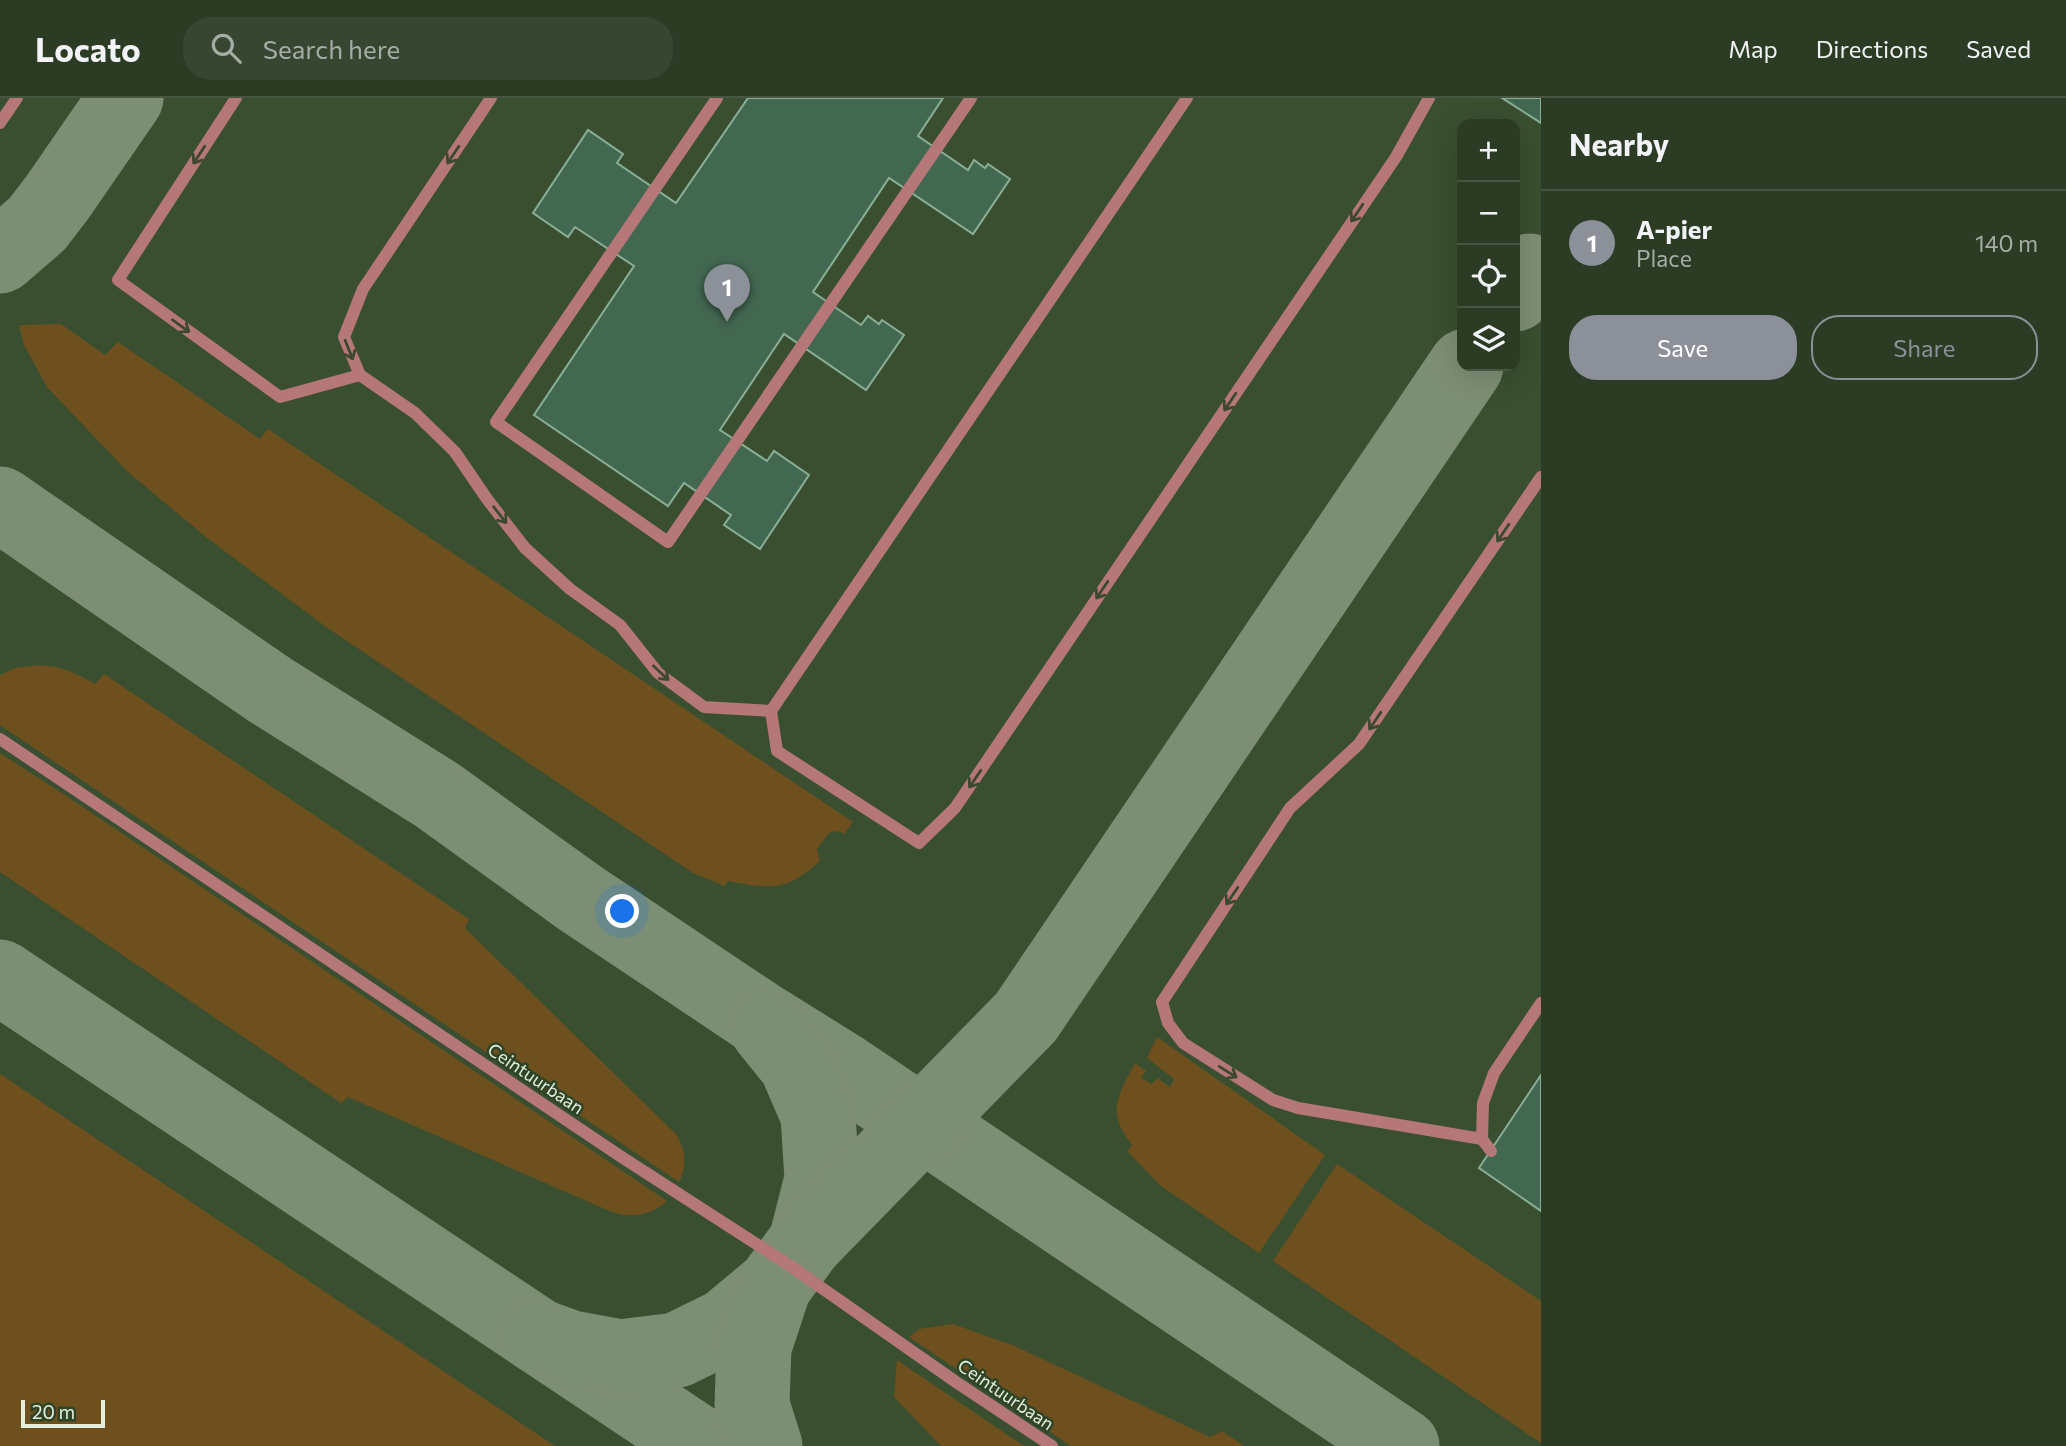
<!DOCTYPE html>
<meta charset="utf-8">
<style>
:root{--surface:#2b3b24;--page:#374631;--text:#f1f3f6;--muted:#a6ada6;--line:#475541;--accent:#8c9099}
body{margin:0;font-family:Commissioner,sans-serif;background:var(--page);color:var(--text)}
.controls{position:absolute;right:21px;top:21px;display:grid;overflow:hidden;border-radius:14px;box-shadow:0 7px 28px #0002}
.controls button{width:63px;height:63px;display:grid;place-items:center;padding:0;border:0;border-bottom:2px solid var(--line);background:var(--surface);color:var(--text);font:35px sans-serif}
.scale{position:absolute;left:21px;bottom:18px;width:84px;box-sizing:border-box;padding-left:7px;border:4px solid #e2efdd;border-top:0;font-size:19px;line-height:24px;white-space:nowrap;color:#e2efdd;-webkit-text-stroke:5px #2f4426;paint-order:stroke}
.you{position:absolute;left:623px;top:814px;width:24px;height:24px;margin:-18px;border:5px solid #fff;border-radius:50%;background:#1a73e8;box-shadow:0 0 0 10px #1a73e833}
.badge{display:grid;place-items:center;width:46px;height:46px;border-radius:50%;background:var(--accent);color:#fff;font-size:23px;font-weight:700}
.pin{position:absolute;translate:-50% -58px;filter:drop-shadow(0 2px 4px #0008)}
.pin::after{content:'';position:absolute;top:37px;width:24px;height:21px;background:inherit;clip-path:polygon(0 0,100% 0,50% 100%)}
.list{margin:0;padding:0;list-style:none}
h2{display:flex;justify-content:space-between;align-items:center;height:91px;margin:0;padding:0 28px;font-size:30px}
h2 small{font-size:23px;font-weight:400;color:var(--muted)}
.list li{display:grid;grid-template-columns:46px 1fr auto;gap:21px;align-items:center;box-sizing:border-box;height:105px;padding:0 28px;border-top:2px solid var(--line)}
.list b{display:block;font-size:26px;white-space:nowrap}
.list p{margin:0;font-size:23px;white-space:nowrap;color:var(--muted)}
.list em{font-size:23px;font-style:normal;color:var(--muted)}
.actions{display:flex;gap:14px;padding:21px 28px}
.actions a{flex:1;padding:16px 0;border:2px solid var(--accent);border-radius:28px;text-align:center;font-size:24px;color:var(--accent)}
.actions .main{background:var(--accent);color:#fff}
.icon{flex:none;width:38px;height:38px;fill:none;stroke:currentColor;stroke-width:2;stroke-linecap:round;stroke-linejoin:round}
.map{position:relative;flex:none;width:1541px;height:1348px;overflow:hidden}
header{display:flex;align-items:center;gap:42px;box-sizing:border-box;height:98px;padding:0 35px;background:var(--surface);border-bottom:2px solid var(--line)}
header strong{font-size:33px}
nav{display:flex;gap:38px;margin-inline-start:auto;font-size:24px}
.search{width:490px;height:63px;background:var(--page);display:flex;align-items:center;gap:18px;box-sizing:border-box;padding:0 24px;border-radius:28px;color:var(--muted);font-size:26px}
main{display:flex}
aside{flex:1;background:var(--surface)}
.map>svg:first-child{display:block}
.green{fill:#6e501f}
.lines{fill:none;stroke-linecap:round;stroke-linejoin:round}
.taxiway{stroke:#7c8e74;stroke-width:75}
.building{fill:#436851;stroke:#89b097;stroke-width:2}
.lane{stroke:#b67779;stroke-width:12}
.oneway{stroke:#3c492e}
.labels{text-anchor:middle;dominant-baseline:central;stroke-width:5;stroke-linejoin:round;paint-order:stroke}
.street-label{font-size:18px;fill:#e2efdd;stroke:#2f4426}
</style>
<header>
<strong>Locato</strong>
<div class="search"><svg class="icon" aria-label="search" viewBox="0 0 24 24"><circle cx="10" cy="10" r="6"/><path d="M15 15l6 6"/></svg>Search here</div>
<nav><a>Map</a><a>Directions</a><a>Saved</a></nav>
</header>
<main>
<div class="map">
<svg width="1541" height="1348" viewBox="0 0 1541 1348">
<rect width="100%" height="100%" fill="#394f30"/>
<!-- green -->
<g class="green">
<path d="M61 226 105 257 118 244 260 341 268 331 853 724 844 736 838 733 829 735 817 751 820 763C786 794 771 791 728 783L725 788 693 775 329 531 206 439 128 374 47 289 24 247 19 227Z"/>
<path d="M39 567C61 568 76 575 95 586L104 576 469 821 465 830 676 1036C685 1052 688 1066 679 1084L0 627V577L16 570Z"/>
<path d="M0 655 68 699 667 1103C651 1118 632 1120 612 1114L348 999 341 1005 0 774Z"/>
<path d="M1157 939 1325 1057 1259 1155 1161 1088 1127 1053 1132 1047C1106 1013 1117 1000 1135 965L1146 973 1141 980 1152 986 1157 980 1170 989 1174 981 1147 960Z"/>
<path d="M0 976 555 1348H0Z"/>
<path d="M1337 1066 1541 1203V1345L1273 1163Z"/>
<path d="M953 1226 1012 1247 1210 1339 1222 1333 1244 1348H1071L909 1239 919 1231Z"/>
<path d="M897 1262 1024 1348H941L894 1299Z"/>
</g>
<g class="lines">
<!-- taxiway -->
<g class="taxiway">
<path d="M0 158 37 126 57 100 126 0"/>
<path d="M1515 196 1530 173"/>
<path d="M0 406 270 592 437 697 580 800 758 919 843 972 1402 1348"/>
<path d="M0 879 703 1348"/>
<path d="M767 930 796 966 818 1017 822 1081 806 1144"/>
<path d="M538 1238 571 1250 620 1259 677 1252 726 1228 774 1188 806 1144 1026 919 1466 268"/>
<path d="M765 1348 752 1307 754 1249 774 1188"/>
</g>
</g>
<!-- building -->
<g class="building">
<path d="M748 0H943L918 38 968 72 974 62 985 70 988 66 1010 81 973 136 889 80 813 194 861 227 868 218 879 226 882 222 904 237 866 292 784 236 720 332 767 363 774 353 809 377 760 451 724 427 731 417 684 385 668 408 534 317 634 168 575 129 568 139 533 115 588 32 623 56 617 65 676 105Z"/>
<path d="M1502 0H1541V25Z"/>
<path d="M1541 977V1113L1479 1070Z"/>
</g>
<g class="lines">
<!-- lane -->
<g class="lane">
<path d="M236 0 118 182 280 299 360 277"/>
<path d="M491 0 363 191 344 239 360 277 415 315 455 354 487 401 525 450 570 491 620 527 658 575 704 609 771 613"/>
<path d="M717 0 496 324 668 444 971 0"/>
<path d="M1187 0 771 613 777 653 919 745 955 710 1396 59 1429 0"/>
<path d="M0 25 17 0"/>
<path d="M0 641 620 1058 789 1167 956 1284 1052 1348"/>
<path d="M1482 1041 1298 1010 1273 1002 1183 945 1168 925 1162 904 1290 710 1359 646 1541 379"/>
<path d="M1491 1053 1482 1041 1483 1005 1494 975 1541 905"/>
</g>
</g>
<!-- one-way arrows -->
<defs><path id="oneway-shaft" d="M-6 0H5M1.5-3L5.5 0L1.5 3" fill="none" stroke-width="1.6" stroke-linecap="round" stroke-linejoin="round" transform="scale(1.75)"/></defs>
<g class="oneway">
<use href="#oneway-shaft" transform="translate(199 57) rotate(123)"/>
<use href="#oneway-shaft" transform="translate(453 57) rotate(124)"/>
<use href="#oneway-shaft" transform="translate(1357 115) rotate(124)"/>
<use href="#oneway-shaft" transform="translate(181 228) rotate(36)"/>
<use href="#oneway-shaft" transform="translate(349 252) rotate(68)"/>
<use href="#oneway-shaft" transform="translate(1230 304) rotate(124)"/>
<use href="#oneway-shaft" transform="translate(500 417) rotate(52)"/>
<use href="#oneway-shaft" transform="translate(1503 435) rotate(124)"/>
<use href="#oneway-shaft" transform="translate(1102 492) rotate(124)"/>
<use href="#oneway-shaft" transform="translate(661 575) rotate(43)"/>
<use href="#oneway-shaft" transform="translate(1375 623) rotate(124)"/>
<use href="#oneway-shaft" transform="translate(975 681) rotate(124)"/>
<use href="#oneway-shaft" transform="translate(1232 798) rotate(124)"/>
<use href="#oneway-shaft" transform="translate(1228 974) rotate(32)"/>
</g>
<g class="labels">
<!-- street labels -->
<g class="street-label">
<text transform="translate(536 980) rotate(34)">Ceintuurbaan</text>
<text transform="translate(1006 1296) rotate(34)">Ceintuurbaan</text>
</g>
</g>
</svg>
<div class="controls">
<button>+</button>
<button>−</button>
<button><svg class="icon" aria-label="locate" viewBox="0 0 24 24"><circle cx="12" cy="12" r="6"/><path d="M12 2v4M12 18v4M2 12h4M18 12h4"/></svg></button>
<button><svg class="icon" aria-label="layers" viewBox="0 0 24 24"><path d="M12 4l9 5-9 5-9-5zM3 14l9 5 9-5"/></svg></button>
</div>
<div class="scale">20 m</div>
<div class="you"></div>
<div class="pin badge" style="left:727px;top:224px">1</div>
</div>
<aside>
<h2>Nearby<small></small></h2>
<ul class="list">
<li><span class="badge">1</span><div><b>A-pier</b><p>Place</p></div><em>140 m</em></li>
</ul>
<div class="actions"><a class="main">Save</a><a>Share</a></div>
</aside>
</main>
